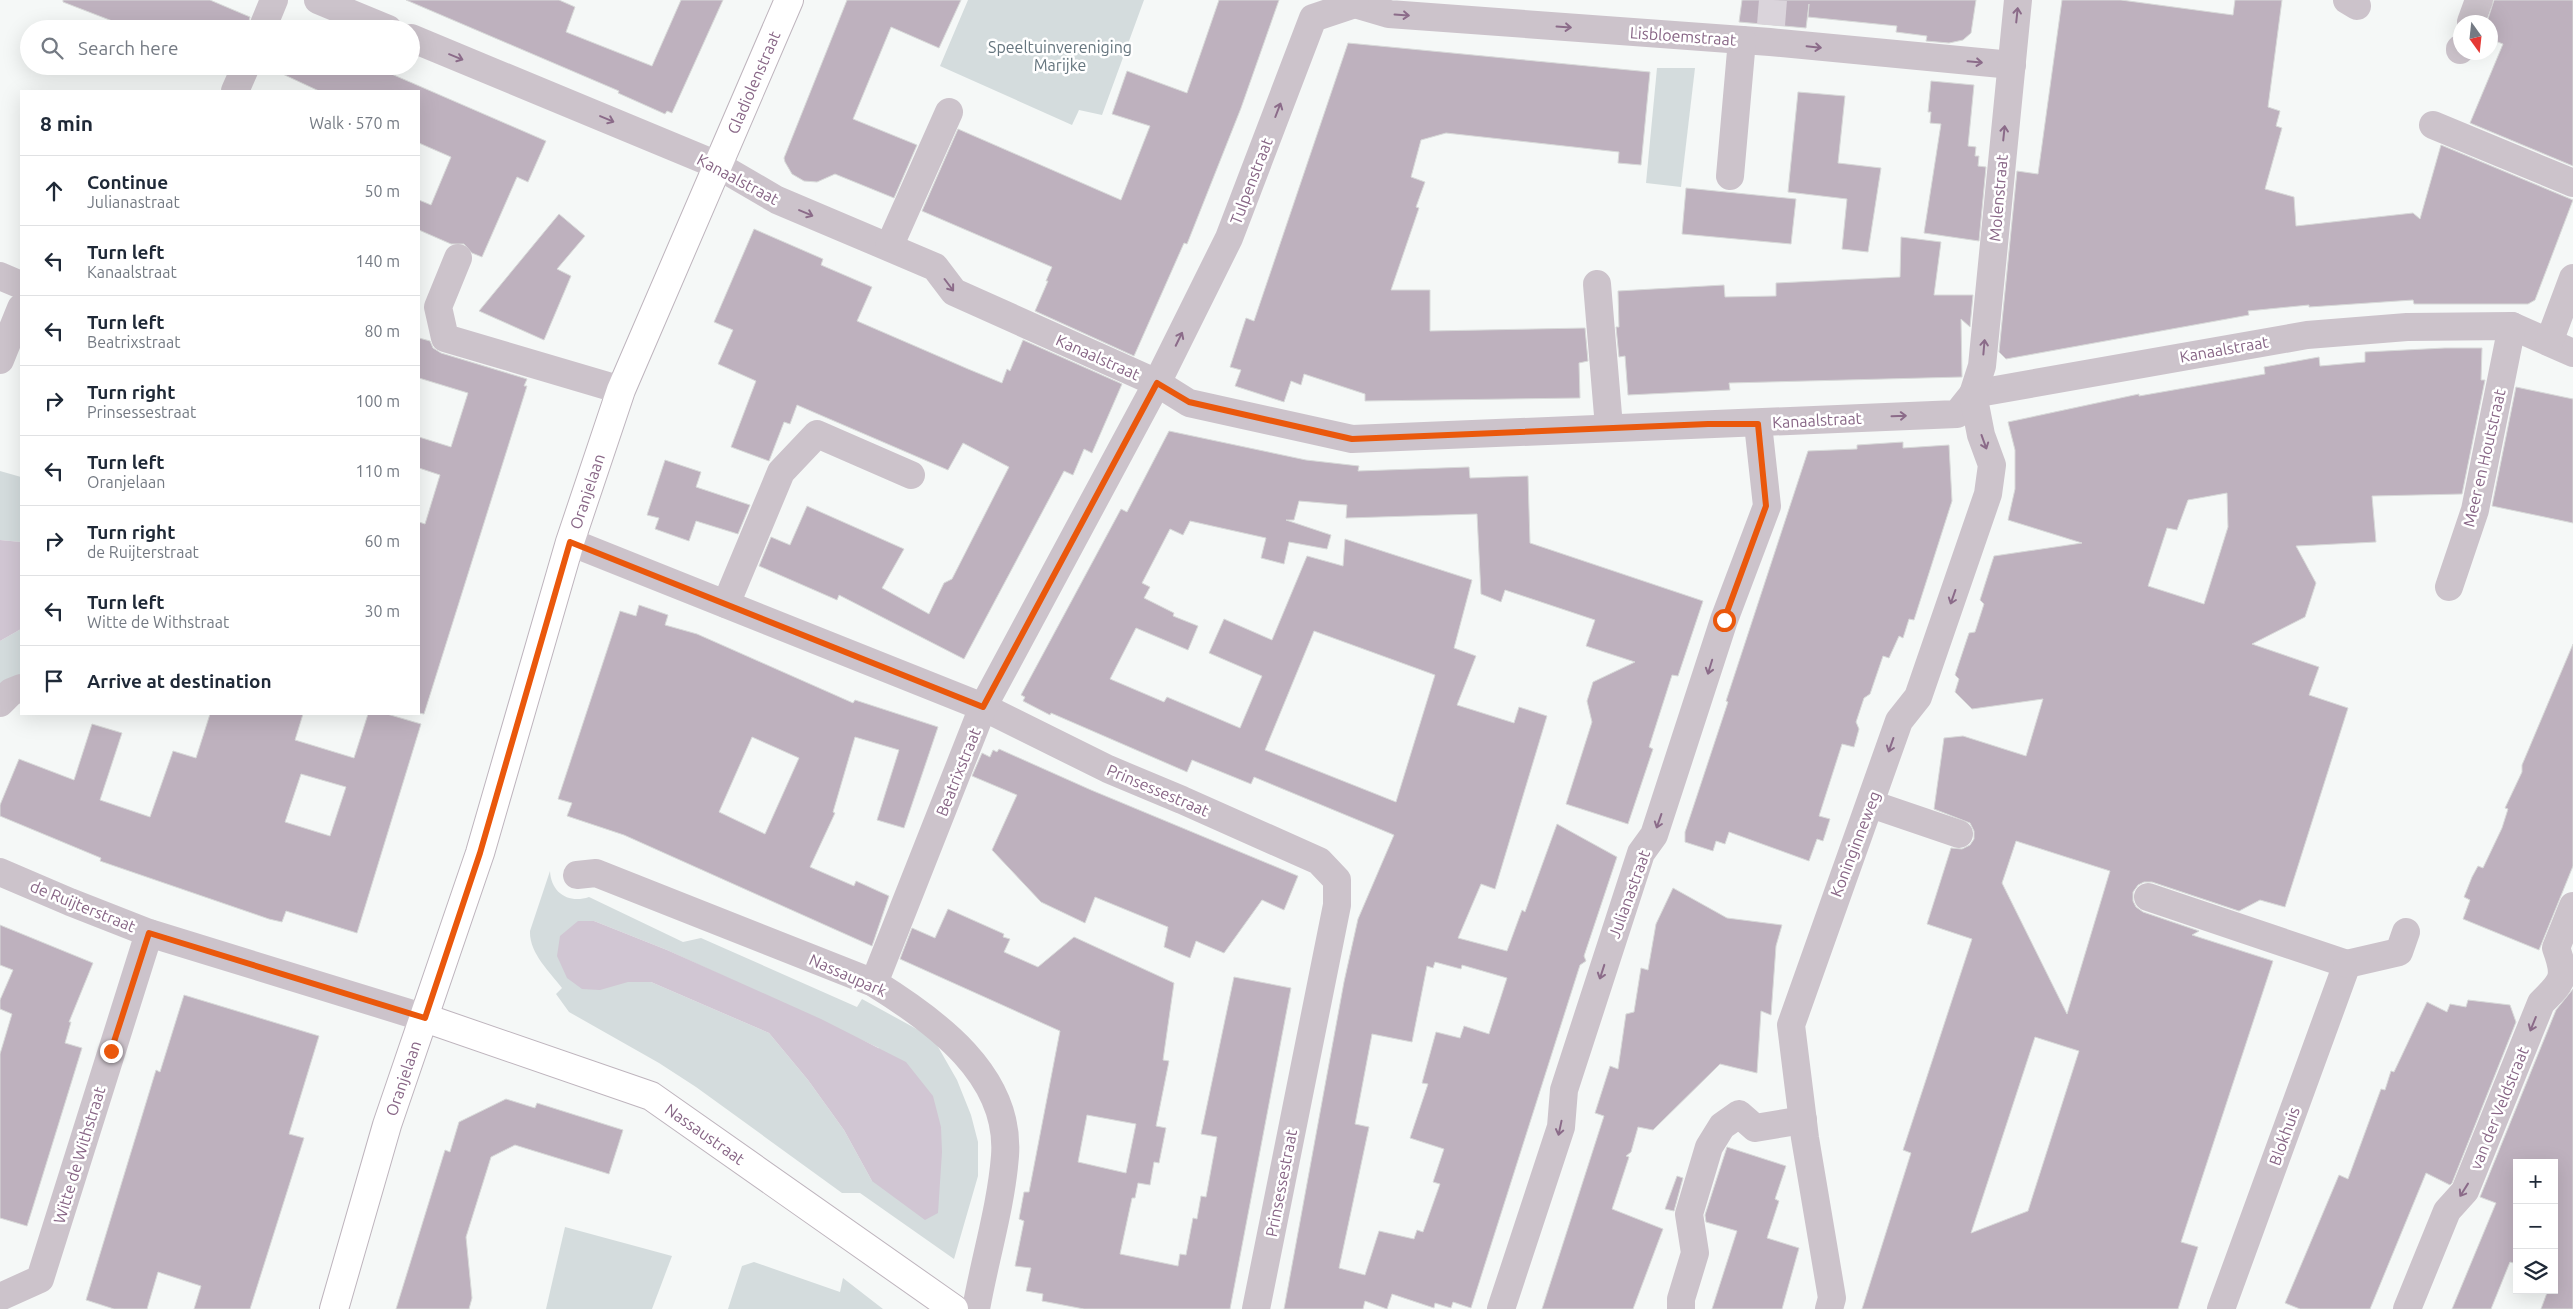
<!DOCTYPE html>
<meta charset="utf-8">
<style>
:root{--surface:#fff;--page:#f2f2f3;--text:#1f2937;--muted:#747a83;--line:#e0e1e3}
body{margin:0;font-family:Ubuntu,sans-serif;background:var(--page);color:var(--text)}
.controls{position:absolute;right:15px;bottom:15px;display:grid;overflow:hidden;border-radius:0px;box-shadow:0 5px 20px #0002}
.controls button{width:45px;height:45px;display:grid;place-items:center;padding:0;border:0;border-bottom:1px solid var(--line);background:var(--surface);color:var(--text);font:25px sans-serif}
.compass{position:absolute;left:2453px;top:15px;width:45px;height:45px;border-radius:50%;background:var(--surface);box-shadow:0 5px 20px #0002;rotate:165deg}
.stop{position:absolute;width:15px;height:15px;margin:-11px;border:4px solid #ea580c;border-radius:50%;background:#fff}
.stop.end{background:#ea580c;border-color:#fff;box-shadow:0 1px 5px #0008}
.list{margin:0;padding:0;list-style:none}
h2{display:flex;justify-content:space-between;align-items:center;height:65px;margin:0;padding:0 20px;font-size:21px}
h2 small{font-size:16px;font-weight:400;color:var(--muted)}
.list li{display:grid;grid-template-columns:32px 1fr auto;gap:15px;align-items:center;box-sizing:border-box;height:70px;padding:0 20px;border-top:1px solid var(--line)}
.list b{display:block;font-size:19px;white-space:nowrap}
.list p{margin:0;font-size:16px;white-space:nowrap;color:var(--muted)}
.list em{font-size:16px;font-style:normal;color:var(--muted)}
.icon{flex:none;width:28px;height:28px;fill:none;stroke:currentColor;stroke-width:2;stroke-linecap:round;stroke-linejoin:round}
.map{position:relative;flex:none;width:2573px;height:1309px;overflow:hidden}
.search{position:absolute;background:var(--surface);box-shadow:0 5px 20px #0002;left:20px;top:20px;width:400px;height:55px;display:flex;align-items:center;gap:12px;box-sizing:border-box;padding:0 18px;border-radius:28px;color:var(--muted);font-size:19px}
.panel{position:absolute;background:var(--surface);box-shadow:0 5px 20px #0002;left:20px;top:90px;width:400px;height:625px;border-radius:0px}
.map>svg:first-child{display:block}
.green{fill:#d4dcdd;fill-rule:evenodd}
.water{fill:#d1c6d3}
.building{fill:#beb1be;stroke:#d8dad9;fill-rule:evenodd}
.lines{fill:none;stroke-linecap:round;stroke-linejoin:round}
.minor-tunnel{stroke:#dad4db;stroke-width:28;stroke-dasharray:28 14;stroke-linecap:butt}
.major-casing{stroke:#beb4bd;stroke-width:30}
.minor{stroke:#ccc3cb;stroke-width:28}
.major{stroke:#fff;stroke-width:28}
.oneway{stroke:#8b6b89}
.route{stroke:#ea580c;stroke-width:6}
.labels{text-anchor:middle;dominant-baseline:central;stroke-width:5;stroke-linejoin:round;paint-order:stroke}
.street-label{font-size:16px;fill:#886686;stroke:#fff}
.park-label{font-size:16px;fill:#65757e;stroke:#fff}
</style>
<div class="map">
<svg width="2573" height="1309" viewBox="0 0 2573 1309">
<rect width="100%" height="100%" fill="#f5f8f7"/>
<!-- green -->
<g class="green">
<path d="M968 0H1144L1102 115 1079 110 1072 125 940 66Z"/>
<path d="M1657 68H1695L1681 187 1646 183Z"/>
<path d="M0 471 21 477V542L0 540Z"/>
<path d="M21 629V674L0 688V641Z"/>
<path d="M550 871C551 893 569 904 589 897L683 942 701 938 857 1007 862 999 933 1038 957 1080 971 1115 978 1142V1176L954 1259 860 1193H842L696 1087 659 1063 569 1012 556 994 562 988C550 972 529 953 530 931ZM578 921H594L667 950 879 1048 872 1181 844 1130 808 1080 769 1033 651 982H628Z"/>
<path d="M565 1227 672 1256 652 1309H546Z"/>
<path d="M754 1262 840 1292 843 1278 883 1309H728L742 1266Z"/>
</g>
<!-- water -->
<g class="water">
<path d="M0 540 21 542V629L0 641Z"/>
<path d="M578 921H594L667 950 821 1019 906 1062 933 1096 941 1127 942 1152 938 1213 925 1220 872 1181 844 1130 808 1080 769 1033 651 982H628L600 990 582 989 567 978 557 956 560 936Z"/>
</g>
<!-- building -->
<g class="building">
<path d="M63 0H210L250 17 247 29H133L63 2Z"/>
<path d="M406 0H559L575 7 566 32 652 66 681 0H723L672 113 667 111 665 114 618 93 619 91Z"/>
<path d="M847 0H961L939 48 891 27 853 119 917 145 894 198 835 174 817 182 804 181 792 174 785 162 784 158Z"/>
<path d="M1219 0H1279L1241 108 1187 244 1184 243 1134 356 1035 311 1048 281H1046L1052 267 922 211 958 129 1121 200 1150 126 1112 114 1127 71 1187 93Z"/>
<path d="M1742 0H1976L1971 33 1963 40 1949 43 1926 41 1927 36 1896 32 1897 26 1808 17 1809 4 1806 28 1739 22Z"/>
<path d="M2062 0H2121L2233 15 2235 0H2282L2268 107 2280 111 2276 126 2282 128 2265 189 2294 197 2296 226 2413 213 2420 219 2441 145 2573 200 2535 300 2528 304H2414L2413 300 2309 307V305L2248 311 2249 315 2006 359 1999 352 2017 171 2038 174Z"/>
<path d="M2494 0H2573V166L2470 123 2503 44 2490 39V22H2487Z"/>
<path d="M1348 43 1650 72 1641 165 1618 163 1619 152 1446 133 1421 140 1411 177 1425 182 1416 207 1419 208 1391 290H1430V331L1585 328 1588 361 1579 363 1580 398 1365 401V394L1304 374 1301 385 1291 381 1284 402 1235 386 1241 370 1230 367 1246 318 1254 321Z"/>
<path d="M271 66H373L546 141 528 182 517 177 482 257 472 253 464 244H451L419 230V200L431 205 451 157 419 143V91H319L274 70 275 68Z"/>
<path d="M1931 81 1974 85 1968 146 1976 147 1975 156H1979L1978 166 1986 167 1979 241 1924 233 1941 124 1930 123 1931 112H1928Z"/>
<path d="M1798 92 1845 96 1838 163 1881 168 1868 252 1842 249 1847 199 1788 192Z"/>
<path d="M1686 188 1796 199 1791 244 1682 234Z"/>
<path d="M559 214 585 236 557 269 571 276 544 340 479 311Z"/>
<path d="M754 229 823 259 821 265 872 287 857 321 968 369 1002 383 1007 369 1010 371 1023 340 1122 384 1092 453 1084 449 1073 475 1064 471 964 659 839 595 837 600 759 566 771 537 790 545 807 506 904 549 882 588 929 614 944 583 952 579 1009 467 963 443 948 470 797 405 790 424 784 422 769 461 731 447 756 381 718 364 733 330 714 322Z"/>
<path d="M1901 237 1941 242 1934 295H1973L1970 327 1961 319 1962 377 1729 383 1730 390 1628 395 1625 356 1619 357 1616 327H1619L1618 291 1724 285 1725 297 1776 296V283L1900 277Z"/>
<path d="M419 338 430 341 433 348 441 353 527 379 524 386H527L424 714 419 713V522L425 524 440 475 419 468V437L451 447 468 393 419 378Z"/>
<path d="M2445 348H2482L2481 380H2485L2462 494 2372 496 2376 542 2296 546 2316 583 2305 617 2252 644 2319 667 2309 695 2348 708 2285 907 2260 900 2239 911 2152 882H2144L2138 885 2133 892V901L2136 907 2143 912 2199 931 2192 935 2273 961 2181 1242 2198 1247 2178 1309H1862L1911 1153 1903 1150 1972 939 1927 924 1951 848 1962 849 1970 845 1974 839V831L1970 823 1934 809 1944 738 1963 736 2026 756 2043 699 1972 709 1955 692 1959 679 1955 675 1969 633 1975 632 1984 604 1980 600 1994 556 2082 543 2008 520 2015 489V450L2008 422 2139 394V396L2265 374 2264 367 2319 357 2320 366 2365 362V352ZM2227 493 2228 527 2204 604 2148 586 2167 528 2177 530 2188 500ZM2016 841 2110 871 2067 1014 2002 883ZM2035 1037 2079 1051 2033 1195 2028 1211 1971 1233Z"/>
<path d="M2516 387 2573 399V523L2492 506Z"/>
<path d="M1169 431 1306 460 1359 466 1358 471 1469 467 1470 478 1528 476 1530 543 1703 601 1678 676 1672 675 1649 747 1653 749 1628 824 1566 804 1592 722 1587 701 1593 682 1635 662 1586 646 1595 620 1505 590 1501 602 1481 594 1477 514 1346 518 1347 505 1299 501 1294 520H1286L1331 535 1327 549 1289 542 1284 564 1261 558 1266 538 1190 521 1183 535 1170 529 1142 583 1150 587 1144 598 1174 613 1173 616 1198 626 1188 650 1136 628 1110 679 1164 702 1167 697 1240 728 1262 676 1209 653 1224 619 1272 640 1307 556 1343 566 1345 539 1472 580 1454 648 1476 656 1457 705 1514 723 1519 707 1547 716 1495 889 1481 884 1458 938 1507 951 1522 910 1525 912 1557 824 1617 857 1584 956 1586 961 1580 965 1471 1308 1453 1302 1451 1308 1435 1303 1434 1308 1392 1294 1387 1309 1365 1301 1363 1309H1284L1344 982 1358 919 1394 835 1254 777 1251 784 1192 760 1187 772 1051 713 1050 715 1023 701 1025 697 1021 695 1121 509 1127 512ZM1314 631 1435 675 1396 802 1265 750ZM1435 962 1461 969 1462 965 1507 978 1489 1034 1464 1026 1460 1038 1436 1032 1422 1083 1428 1084 1410 1138 1444 1149 1433 1182 1440 1184 1423 1232 1417 1230 1414 1239 1379 1231 1365 1275 1339 1268 1369 1127 1355 1124 1372 1034 1412 1042 1427 966 1433 968Z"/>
<path d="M1903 442V448L1949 445 1952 501 1914 620 1909 619 1903 638 1899 636 1889 658 1883 656 1870 694 1864 698 1856 722 1859 729 1854 747 1842 744 1819 816 1830 819 1823 841 1817 839 1809 861 1729 832 1725 844 1716 841 1713 851 1685 842V832L1728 702 1726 701 1808 451 1857 449V445Z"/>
<path d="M665 460 701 472 696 487 750 505 738 534 696 521 689 541 655 529 659 518 647 515Z"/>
<path d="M639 605 668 615 665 625 697 634 853 703 855 700 938 727 904 828 877 820 899 750 855 737 833 812 835 813 810 867 854 886 856 881 889 896 872 946 624 835 567 816 572 803 558 799 620 611 636 616ZM752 737 799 758 765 834 719 812Z"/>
<path d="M2573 644V866L2539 950 2463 919 2470 900 2464 897 2472 877 2478 866 2483 868 2502 828 2508 809 2505 808 2522 772V765Z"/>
<path d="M210 714H303L295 740 354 758 368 714H387L421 724 357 933 286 911 282 922 269 919 100 861 101 858 0 816V805L19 759 74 780 92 724 122 733 100 800 150 817 173 751 196 758ZM301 774 346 787 330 836 285 822Z"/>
<path d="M999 749 1091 790 1298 876 1284 910 1262 900 1224 953 1196 941 1190 958 1164 947 1168 927 1095 897 1085 923 1041 902 992 850 1017 795 972 776 982 753 990 757 993 750 997 752Z"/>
<path d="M1673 888 1727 918 1782 925 1776 946 1771 1015 1761 1011 1757 1073 1720 1064 1653 1130 1638 1127 1631 1152 1626 1156 1629 1157 1612 1209 1663 1229 1633 1309H1542L1604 1116 1595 1113 1610 1066 1618 1069 1626 1014 1634 1012 1641 968 1648 970 1656 924Z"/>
<path d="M948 909 1004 934 1003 937 1010 939 1004 952 1038 967 1074 937 1174 983 1163 1060 1169 1061 1156 1126 1166 1128 1159 1163 1154 1162 1150 1185 1138 1183 1135 1198H1132L1120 1254 1178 1266 1180 1254 1186 1255 1193 1218 1197 1219 1201 1196 1206 1197 1217 1137 1201 1134 1234 977 1291 988 1230 1309H1084L1042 1301 1043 1294 1026 1291 1031 1268 1015 1266 1024 1221 1019 1219 1024 1192H1029L1060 1031 900 959 912 928 935 938ZM1087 1115 1136 1124 1126 1173 1078 1162Z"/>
<path d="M0 925 93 963 69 1022H71L65 1043 82 1048 27 1226 0 1218V1054L12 1014 0 1009V1000L13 970 0 965Z"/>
<path d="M2573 989V1309H2541L2548 1290H2554V1163H2517V1264L2510 1262 2491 1309H2452L2496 1203 2480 1197 2556 1010Z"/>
<path d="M184 995 319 1036 289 1134 304 1138 250 1309H194L201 1286 158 1272 147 1309H114L86 1300 156 1070 160 1072Z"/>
<path d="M2468 1000 2510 1005 2516 1022 2452 1183 2450 1185 2426 1173 2370 1309H2300L2285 1303 2339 1175 2348 1179 2381 1089 2385 1090 2391 1071 2394 1072 2427 1002 2447 1012 2450 1004 2466 1007Z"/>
<path d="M506 1099 535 1108 537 1103 623 1130 609 1174 515 1145 491 1157 466 1237 472 1298 469 1309H396L445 1150 450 1152 459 1122Z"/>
<path d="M1727 1147 1786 1166 1775 1199 1779 1201 1767 1238 1799 1248 1782 1309H1712L1737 1231 1706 1222 1705 1215Z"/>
<path d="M1677 1176 1683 1178 1674 1211 1665 1209Z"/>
</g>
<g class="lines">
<!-- minor-tunnel -->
<path class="minor-tunnel" d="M1771 25 1773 0"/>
<defs>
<g id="major">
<path id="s1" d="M425 1018 651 1096 954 1309"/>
<path id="s2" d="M334 1309 387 1125 480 853 570 542 621 390 789 0"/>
</g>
</defs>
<!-- major casing -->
<use href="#major" class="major-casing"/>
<!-- minor -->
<g class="minor">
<path d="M318 0 388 29"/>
<path d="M2347 0 2357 6"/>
<path d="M1355 4 1389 14 1770 42 2012 65"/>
<path d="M2471 22 2479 0"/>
<path d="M262 29 274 0"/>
<path d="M411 38 717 165 777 200 935 267 954 292 1157 383 1189 403 1352 439 1957 414 1973 394 2307 335 2407 327 2512 326 2573 353"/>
<path d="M2460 50V49"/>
<path d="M235 91 246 66"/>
<path d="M2433 125 2573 183"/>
<path d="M1730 176 1742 40"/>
<path d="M889 247 949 112"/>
<path d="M458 258 438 307 445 338 621 390"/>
<path d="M0 276 21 285"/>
<path d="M1597 284 1609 427"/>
<path d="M2549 342 2573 278"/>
<path d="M0 360 21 308"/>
<path d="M570 542 983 707 1108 769 1182 800 1319 861 1337 880V905L1256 1309"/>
<path d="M2449 587 2475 510 2512 326"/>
<path d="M726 604 781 472 817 434 911 475"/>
<path d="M0 703 11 692 21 688"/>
<path d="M1871 804 1959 834"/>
<path d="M0 872 70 902 149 933 425 1018"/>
<path d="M577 875 596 873 874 983C935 1021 1011 1075 1005 1156 1001 1207 985 1258 976 1309"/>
<path d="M2148 897 2347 964 2221 1309"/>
<path d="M2347 964 2399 952 2406 932"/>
<path d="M874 983 983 707 1157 383 1229 238 1313 18 1355 4"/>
<path d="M0 1297 40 1279 149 933"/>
<path d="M1501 1309 1561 1127 1564 1090 1641 853 1654 835 1724 620 1767 506 1758 424"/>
<path d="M1681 1309V1299L1695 1253 1689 1214 1709 1147 1722 1126 1739 1114 1755 1128 1803 1120"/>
<path d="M1829 1309 1832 1298 1805 1138 1791 1025 1899 721 1918 697 1988 494 1992 465 1981 435 1973 394 1982 366 2018 0"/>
<path d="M2407 1309 2447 1211 2465 1191 2541 1003C2563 981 2567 978 2556 948L2573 906"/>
</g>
<!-- major -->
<use href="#major" class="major"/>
</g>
<!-- one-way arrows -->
<defs><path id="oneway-shaft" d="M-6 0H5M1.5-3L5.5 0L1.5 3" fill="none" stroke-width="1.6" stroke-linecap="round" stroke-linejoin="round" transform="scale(1.25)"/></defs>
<g class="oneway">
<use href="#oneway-shaft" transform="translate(1402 15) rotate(4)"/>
<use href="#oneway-shaft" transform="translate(2017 15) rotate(-84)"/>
<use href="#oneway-shaft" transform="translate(1564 27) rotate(4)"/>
<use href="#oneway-shaft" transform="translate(1814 47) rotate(6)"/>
<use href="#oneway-shaft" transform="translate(456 57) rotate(22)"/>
<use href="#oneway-shaft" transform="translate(1975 62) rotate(5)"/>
<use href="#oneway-shaft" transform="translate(1278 110) rotate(-69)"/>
<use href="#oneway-shaft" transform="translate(607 119) rotate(23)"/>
<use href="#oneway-shaft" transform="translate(2004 133) rotate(-84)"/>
<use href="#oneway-shaft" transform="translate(806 213) rotate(23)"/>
<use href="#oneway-shaft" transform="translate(949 285) rotate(53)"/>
<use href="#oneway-shaft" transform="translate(1179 339) rotate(-64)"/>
<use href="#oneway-shaft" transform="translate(1984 347) rotate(-85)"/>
<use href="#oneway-shaft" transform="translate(1899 416) rotate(-2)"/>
<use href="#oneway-shaft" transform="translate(1984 442) rotate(70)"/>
<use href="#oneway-shaft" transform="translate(1953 597) rotate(109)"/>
<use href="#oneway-shaft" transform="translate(1710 667) rotate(107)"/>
<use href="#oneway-shaft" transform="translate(1891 745) rotate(109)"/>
<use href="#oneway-shaft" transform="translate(1659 821) rotate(109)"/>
<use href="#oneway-shaft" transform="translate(1602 972) rotate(108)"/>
<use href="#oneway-shaft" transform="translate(2533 1024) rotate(112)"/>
<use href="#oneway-shaft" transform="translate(1560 1128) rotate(102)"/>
<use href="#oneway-shaft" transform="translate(2464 1190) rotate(122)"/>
</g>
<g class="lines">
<!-- route -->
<path class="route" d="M111 1051 149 933 425 1018 480 853 570 542 983 707 1157 383 1189 402 1352 439 1708 424H1758L1766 506 1724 620"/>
</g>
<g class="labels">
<!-- street labels -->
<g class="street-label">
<text transform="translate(1683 36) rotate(4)">Lisbloemstraat</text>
<text stroke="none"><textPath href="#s2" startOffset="1298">Gladiolenstraat</textPath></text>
<text transform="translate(738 179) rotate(28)">Kanaalstraat</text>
<text transform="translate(1251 181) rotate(-69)">Tulpenstraat</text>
<text transform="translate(1998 198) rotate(-85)">Molenstraat</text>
<text transform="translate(2224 349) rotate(-10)">Kanaalstraat</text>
<text transform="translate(1098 357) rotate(24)">Kanaalstraat</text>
<text transform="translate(1817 420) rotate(-3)">Kanaalstraat</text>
<text transform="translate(2484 458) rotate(-77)">Meer en Houtstraat</text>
<text stroke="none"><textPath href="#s2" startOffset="856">Oranjelaan</textPath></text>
<text transform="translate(958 772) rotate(-68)">Beatrixstraat</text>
<text transform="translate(1158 790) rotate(23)">Prinsessestraat</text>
<text transform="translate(1855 844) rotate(-69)">Koninginneweg</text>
<text transform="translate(1629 894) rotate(-70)">Julianastraat</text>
<text transform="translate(83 906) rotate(22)">de Ruijterstraat</text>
<text transform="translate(848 975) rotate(24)">Nassaupark</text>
<text stroke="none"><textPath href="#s2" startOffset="241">Oranjelaan</textPath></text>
<text transform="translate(2499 1108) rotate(-68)">van der Veldstraat</text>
<text stroke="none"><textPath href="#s1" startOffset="305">Nassaustraat</textPath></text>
<text transform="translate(2284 1136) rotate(-70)">Blokhuis</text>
<text transform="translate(79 1155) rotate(-73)">Witte de Withstraat</text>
<text transform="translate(1281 1183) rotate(-79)">Prinsessestraat</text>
</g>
<!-- park labels -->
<g class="park-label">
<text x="1060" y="47">Speeltuinvereniging<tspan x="1060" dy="18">Marijke</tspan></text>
</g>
</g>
</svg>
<div class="controls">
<button>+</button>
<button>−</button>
<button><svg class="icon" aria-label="layers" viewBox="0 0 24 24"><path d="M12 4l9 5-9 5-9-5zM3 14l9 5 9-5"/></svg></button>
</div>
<svg class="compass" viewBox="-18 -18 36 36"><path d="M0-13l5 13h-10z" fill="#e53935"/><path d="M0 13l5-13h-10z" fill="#747a83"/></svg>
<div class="stop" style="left:1724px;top:620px"></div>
<div class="stop end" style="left:111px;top:1051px"></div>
<div class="search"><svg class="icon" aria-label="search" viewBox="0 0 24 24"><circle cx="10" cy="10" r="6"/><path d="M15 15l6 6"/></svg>Search here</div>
<section class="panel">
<h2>8 min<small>Walk · 570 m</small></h2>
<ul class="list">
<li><svg class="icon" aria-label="ahead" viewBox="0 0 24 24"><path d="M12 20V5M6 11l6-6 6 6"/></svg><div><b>Continue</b><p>Julianastraat</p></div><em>50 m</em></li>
<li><svg class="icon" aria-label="left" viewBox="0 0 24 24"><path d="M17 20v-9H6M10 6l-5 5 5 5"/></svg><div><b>Turn left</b><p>Kanaalstraat</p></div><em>140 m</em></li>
<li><svg class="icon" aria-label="left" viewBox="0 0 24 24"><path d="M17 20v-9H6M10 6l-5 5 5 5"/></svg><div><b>Turn left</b><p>Beatrixstraat</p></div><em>80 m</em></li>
<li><svg class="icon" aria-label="right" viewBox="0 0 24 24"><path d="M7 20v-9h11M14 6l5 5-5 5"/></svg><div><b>Turn right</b><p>Prinsessestraat</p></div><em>100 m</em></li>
<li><svg class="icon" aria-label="left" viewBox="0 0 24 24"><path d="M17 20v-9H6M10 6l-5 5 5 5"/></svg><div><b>Turn left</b><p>Oranjelaan</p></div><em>110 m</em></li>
<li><svg class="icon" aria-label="right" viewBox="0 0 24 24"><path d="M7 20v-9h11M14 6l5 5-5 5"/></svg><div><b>Turn right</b><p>de Ruijterstraat</p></div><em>60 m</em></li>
<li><svg class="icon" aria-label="left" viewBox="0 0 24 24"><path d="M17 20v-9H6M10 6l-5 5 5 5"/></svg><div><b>Turn left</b><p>Witte de Withstraat</p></div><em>30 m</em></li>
<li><svg class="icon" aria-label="arrive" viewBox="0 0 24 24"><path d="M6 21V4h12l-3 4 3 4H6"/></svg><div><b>Arrive at destination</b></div></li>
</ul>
</section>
</div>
